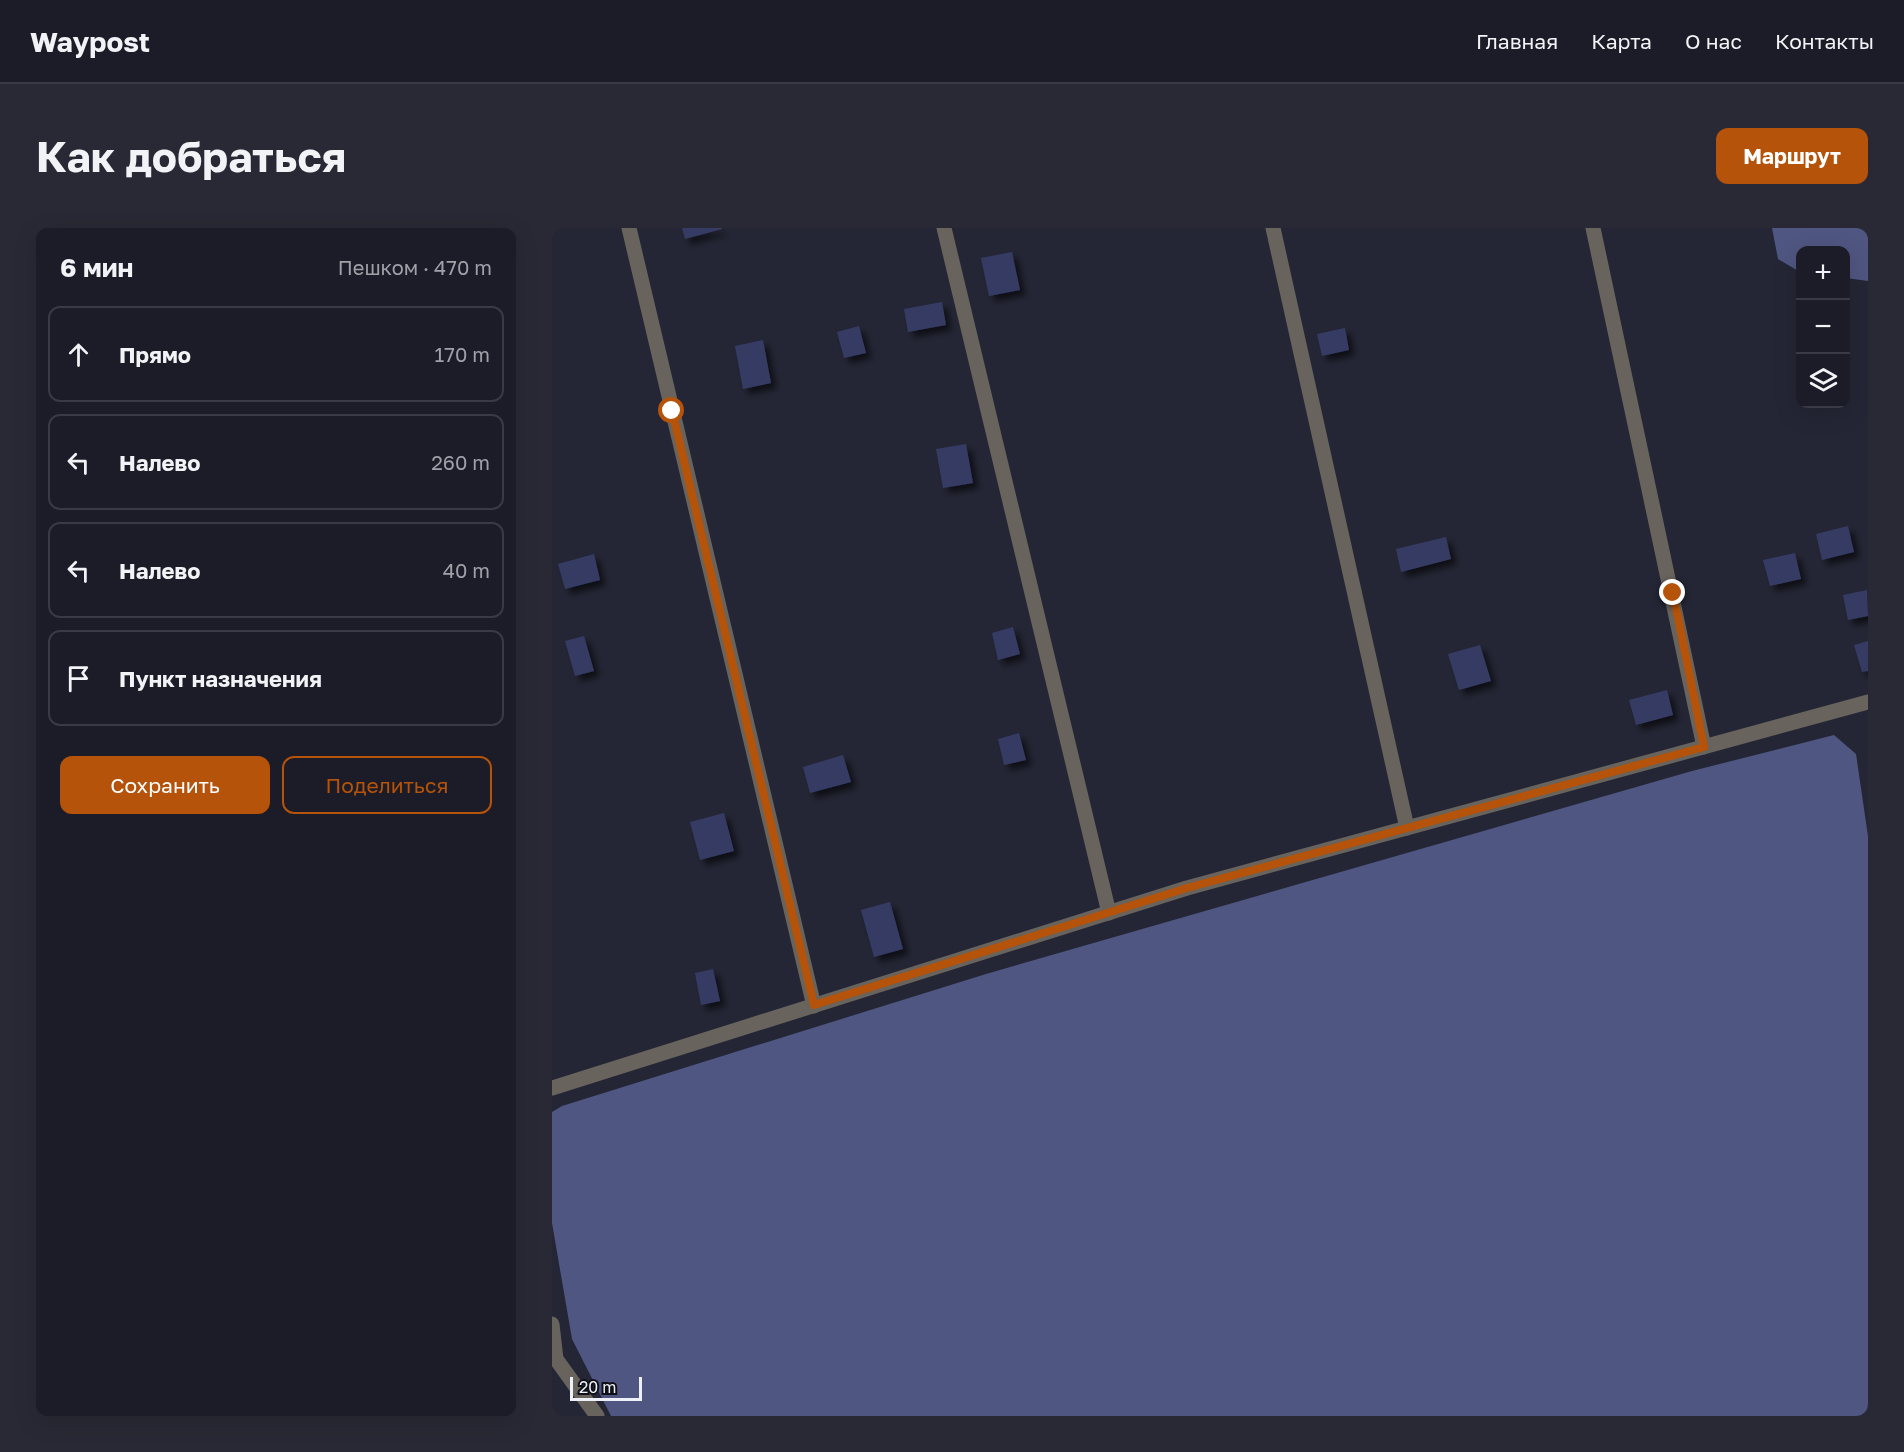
<!DOCTYPE html>
<html lang="ru">
<meta charset="utf-8">
<style>
:root{--surface:#1b1c28;--page:#282934;--text:#f1f3f6;--muted:#a0a1a8;--line:#393a45;--accent:#b45309}
body{margin:0;font-family:"Golos Text",sans-serif;background:var(--page);color:var(--text)}
.controls{position:absolute;right:18px;top:18px;display:grid;overflow:hidden;border-radius:12px;box-shadow:0 6px 24px #0002}
.controls button{width:54px;height:54px;display:grid;place-items:center;padding:0;border:0;border-bottom:2px solid var(--line);background:var(--surface);color:var(--text);font:30px sans-serif}
.scale{position:absolute;left:18px;bottom:15px;width:72px;box-sizing:border-box;padding-left:6px;border:3px solid #edeff9;border-top:0;font-size:16px;line-height:21px;white-space:nowrap;color:#edeff9;-webkit-text-stroke:4px #0f1017;paint-order:stroke}
.stop{position:absolute;width:18px;height:18px;margin:-14px;border:4px solid #b45309;border-radius:50%;background:#fff}
.stop.end{background:#b45309;border-color:#fff;box-shadow:0 2px 6px #0008}
.list{margin:0;padding:0;list-style:none}
h2{display:flex;justify-content:space-between;align-items:center;height:78px;margin:0;padding:0 24px;font-size:26px}
h2 small{font-size:20px;font-weight:400;color:var(--muted)}
.list li{display:grid;grid-template-columns:39px 1fr auto;gap:18px;align-items:center;box-sizing:border-box;height:96px;margin:0 12px 12px;padding:0 12px;border:2px solid var(--line);border-radius:12px}
.list b{display:block;font-size:22px;white-space:nowrap}
.list em{font-size:20px;font-style:normal;color:var(--muted)}
.actions{display:flex;gap:12px;padding:18px 24px}
.actions a{flex:1;padding:14px 0;border:2px solid var(--accent);border-radius:12px;text-align:center;font-size:21px;color:var(--accent)}
.actions .main{background:var(--accent);color:#fff}
.icon{flex:none;width:33px;height:33px;fill:none;stroke:currentColor;stroke-width:2;stroke-linecap:round;stroke-linejoin:round}
.map{position:relative;flex:none;width:1316px;height:1188px;overflow:hidden;border-radius:12px}
header{display:flex;align-items:center;gap:36px;box-sizing:border-box;height:84px;padding:0 30px;background:var(--surface);border-bottom:2px solid var(--line)}
header strong{font-size:28px}
nav{display:flex;gap:33px;margin-inline-start:auto;font-size:21px}
.intro{display:flex;align-items:center;justify-content:space-between;box-sizing:border-box;height:144px;padding:0 36px}
h1{margin:0;font-size:42px}
.button{padding:15px 27px;border-radius:12px;background:var(--accent);color:#fff;font-size:21px;font-weight:700}
main{display:flex;gap:36px;padding:0 36px}
aside{flex:1;background:var(--surface);border-radius:12px;box-shadow:0 6px 24px #0002}
.map>svg:first-child{display:block}
.forest{fill:#4f5681}
.building{fill:#363b64;filter:url(#shadow)}
.lines{fill:none;stroke-linecap:round;stroke-linejoin:round}
.minor{stroke:#68635c;stroke-width:15}
.route{stroke:#b45309;stroke-width:8}
</style>
<header>
<strong>Waypost</strong>
<nav><a>Главная</a><a>Карта</a><a>О нас</a><a>Контакты</a></nav>
</header>
<div class="intro"><h1>Как добраться</h1><a class="button">Маршрут</a></div>
<main>
<aside>
<h2>6 мин<small>Пешком · 470 m</small></h2>
<ul class="list">
<li><svg class="icon" aria-label="ahead" viewBox="0 0 24 24"><path d="M12 20V5M6 11l6-6 6 6"/></svg><div><b>Прямо</b></div><em>170 m</em></li>
<li><svg class="icon" aria-label="left" viewBox="0 0 24 24"><path d="M17 20v-9H6M10 6l-5 5 5 5"/></svg><div><b>Налево</b></div><em>260 m</em></li>
<li><svg class="icon" aria-label="left" viewBox="0 0 24 24"><path d="M17 20v-9H6M10 6l-5 5 5 5"/></svg><div><b>Налево</b></div><em>40 m</em></li>
<li><svg class="icon" aria-label="arrive" viewBox="0 0 24 24"><path d="M6 21V4h12l-3 4 3 4H6"/></svg><div><b>Пункт назначения</b></div></li>
</ul>
<div class="actions"><a class="main">Сохранить</a><a>Поделиться</a></div>
</aside>
<div class="map">
<svg width="1316" height="1188" viewBox="0 0 1316 1188">
<defs>
<filter id="shadow"><feDropShadow dx="5.5" dy="5.5" stdDeviation="3" flood-color="#0009"/></filter>
</defs>
<rect width="100%" height="100%" fill="#242635"/>
<!-- forest -->
<g class="forest">
<path d="M1220 0H1316V53L1294 50V22H1248V44L1226 31Z"/>
<path d="M1282 507 1304 526 1316 608V1188H59L20 1111 0 995V884L10 878 434 746 1140 543Z"/>
</g>
<!-- building -->
<g class="building">
<path d="M130 0H170V1L133 11Z"/>
<path d="M460 24 468 62 437 68 429 30Z"/>
<path d="M390 74 394 97 356 104 352 81Z"/>
<path d="M307 98 314 125 292 130 285 104Z"/>
<path d="M793 100 797 122 770 128 765 106Z"/>
<path d="M211 112 219 155 191 161 183 118Z"/>
<path d="M414 216 421 255 391 260 384 221Z"/>
<path d="M1296 298 1302 324 1270 332 1264 306Z"/>
<path d="M894 309 899 331 849 344 844 321Z"/>
<path d="M1243 325 1249 351 1218 358 1211 332Z"/>
<path d="M42 326 48 352 13 361 6 336Z"/>
<path d="M1315 362 1316 388 1296 392 1291 367Z"/>
<path d="M461 399 468 426 446 432 440 405Z"/>
<path d="M32 408 42 443 23 448 13 413Z"/>
<path d="M1316 413V443L1310 444 1302 417Z"/>
<path d="M928 417 939 453 907 462 896 426Z"/>
<path d="M1115 462 1121 487 1084 497 1077 472Z"/>
<path d="M467 505 474 532 452 537 446 511Z"/>
<path d="M291 527 299 554 258 565 251 539Z"/>
<path d="M172 585 182 623 148 632 138 594Z"/>
<path d="M338 674 351 721 322 729 309 682Z"/>
<path d="M161 741 168 773 149 777 143 745Z"/>
</g>
<g class="lines">
<!-- minor -->
<g class="minor">
<path d="M77 0 262 778"/>
<path d="M392 0 557 685"/>
<path d="M721 0 855 600"/>
<path d="M1041 0 1152 519"/>
<path d="M0 860 635 660 1316 474"/>
<path d="M0 1096 4 1131 45 1188"/>
</g>
</g>
<g class="lines">
<!-- route -->
<path class="route" d="M120 183 262 777 635 660 1152 519 1121 365"/>
</g>
</svg>
<div class="controls">
<button>+</button>
<button>−</button>
<button><svg class="icon" aria-label="layers" viewBox="0 0 24 24"><path d="M12 4l9 5-9 5-9-5zM3 14l9 5 9-5"/></svg></button>
</div>
<div class="scale">20 m</div>
<div class="stop" style="left:120px;top:183px"></div>
<div class="stop end" style="left:1121px;top:365px"></div>
</div>
</main>
